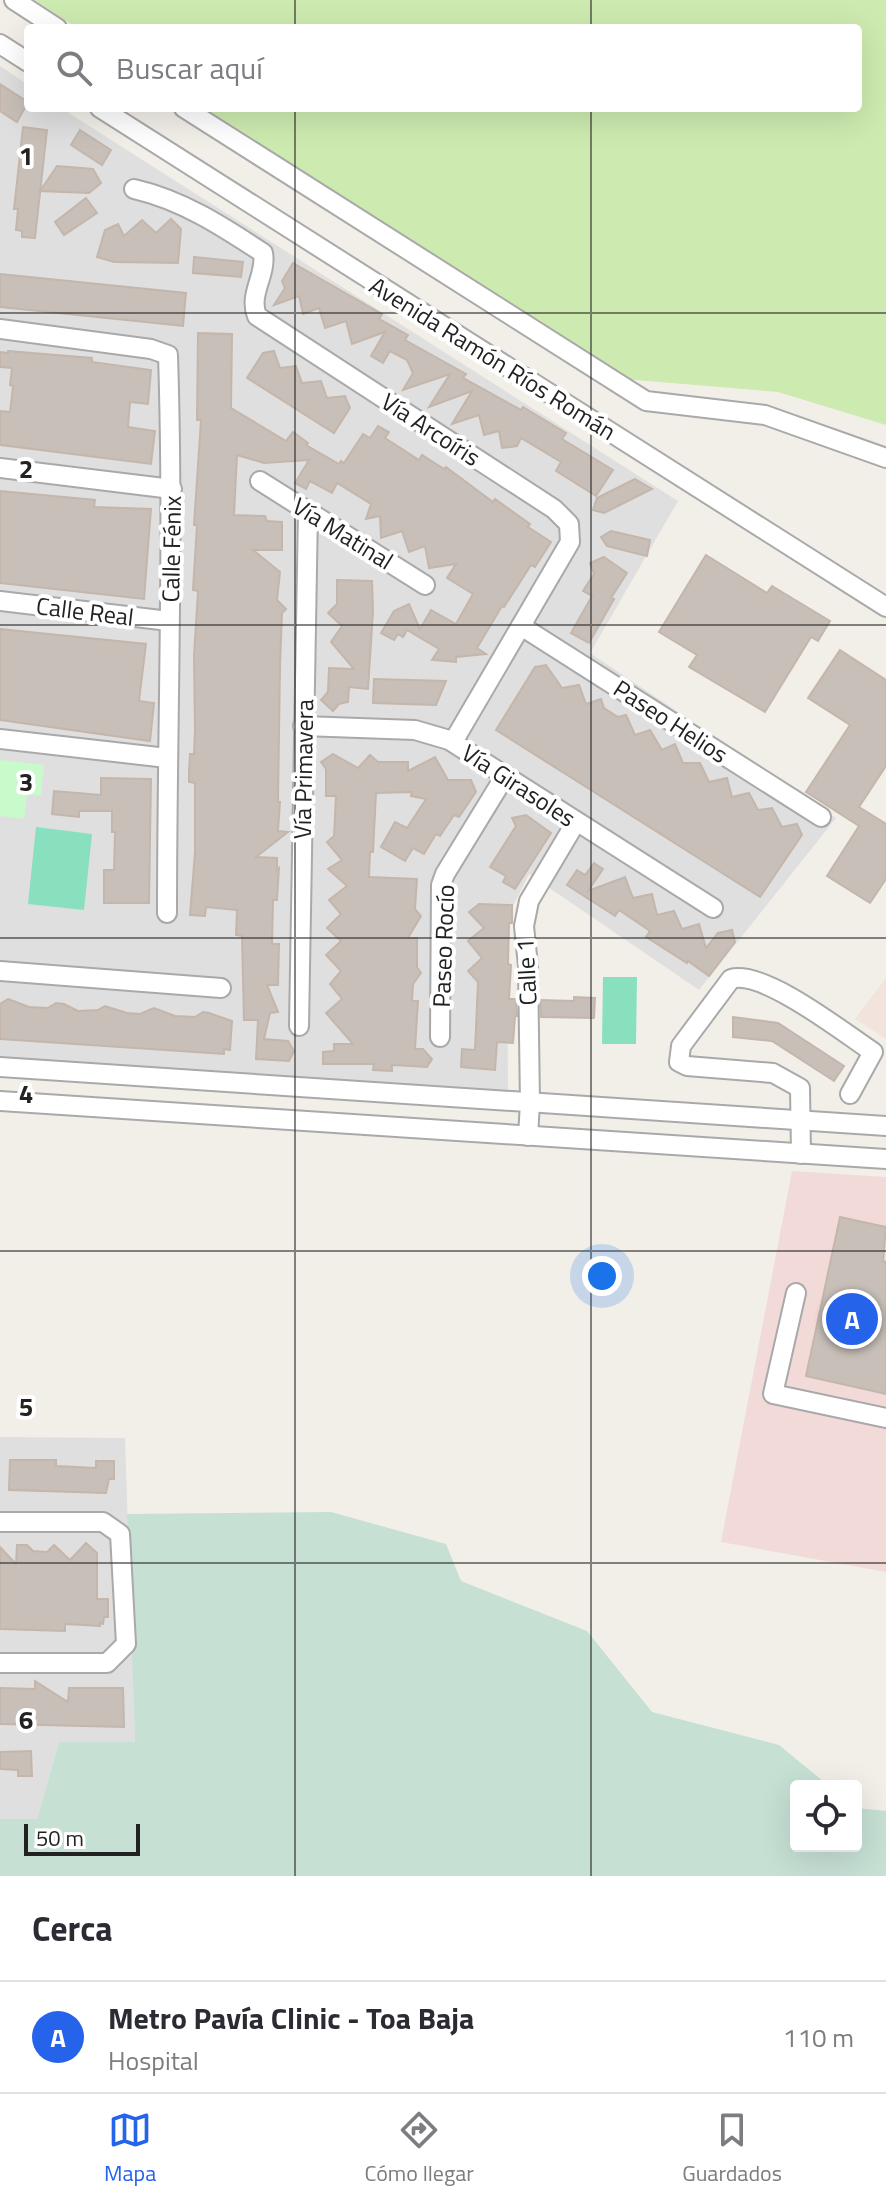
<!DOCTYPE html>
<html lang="es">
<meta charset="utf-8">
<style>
:root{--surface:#fff;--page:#f7f7f7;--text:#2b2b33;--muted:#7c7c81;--line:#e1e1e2;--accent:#2563eb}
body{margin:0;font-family:"Titillium Web",sans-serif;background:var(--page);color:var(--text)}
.controls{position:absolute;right:24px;bottom:24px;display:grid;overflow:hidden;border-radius:8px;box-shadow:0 8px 32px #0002}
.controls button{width:72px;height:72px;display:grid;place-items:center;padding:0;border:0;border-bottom:2px solid var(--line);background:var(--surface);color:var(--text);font:40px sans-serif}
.scale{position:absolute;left:24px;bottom:20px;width:116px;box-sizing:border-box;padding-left:8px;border:4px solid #222;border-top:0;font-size:22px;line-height:28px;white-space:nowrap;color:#222;-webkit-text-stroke:6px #fff;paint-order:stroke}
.you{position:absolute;left:602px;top:1276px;width:28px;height:28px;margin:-20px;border:6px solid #fff;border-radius:50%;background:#1a73e8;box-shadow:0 0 0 12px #1a73e833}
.badge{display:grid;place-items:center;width:52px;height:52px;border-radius:50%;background:var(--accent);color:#fff;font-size:26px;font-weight:700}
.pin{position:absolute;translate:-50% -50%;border:4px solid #fff;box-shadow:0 2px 8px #0006}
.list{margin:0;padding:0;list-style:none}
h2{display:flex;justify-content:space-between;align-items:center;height:104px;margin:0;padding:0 32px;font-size:34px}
h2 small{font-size:26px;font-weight:400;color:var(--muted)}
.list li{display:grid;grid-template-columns:52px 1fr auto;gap:24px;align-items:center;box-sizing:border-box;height:112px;padding:0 32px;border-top:2px solid var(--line)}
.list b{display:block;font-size:30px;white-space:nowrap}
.list p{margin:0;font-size:26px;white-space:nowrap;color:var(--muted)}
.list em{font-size:26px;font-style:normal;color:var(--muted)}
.icon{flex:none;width:44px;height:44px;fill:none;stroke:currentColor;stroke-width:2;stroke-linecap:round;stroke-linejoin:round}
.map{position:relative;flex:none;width:886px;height:1876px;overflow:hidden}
.search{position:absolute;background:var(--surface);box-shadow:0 8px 32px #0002;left:24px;right:24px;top:24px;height:88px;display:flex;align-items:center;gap:20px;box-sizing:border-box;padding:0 28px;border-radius:8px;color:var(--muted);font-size:30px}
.sheet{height:216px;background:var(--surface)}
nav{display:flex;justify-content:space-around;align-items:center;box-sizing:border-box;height:112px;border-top:2px solid var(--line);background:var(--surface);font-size:22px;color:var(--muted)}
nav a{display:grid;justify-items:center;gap:4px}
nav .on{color:var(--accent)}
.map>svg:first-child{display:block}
.residential{fill:#e0dfdf}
.commercial{fill:#f2dad9}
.military{fill:#f3e3dd}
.grass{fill:#cdebb0}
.wetland{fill:#c6e0d4}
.park{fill:#c8facc}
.pitch{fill:#88e0be}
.building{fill:#c7bfb8;stroke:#c4b6ab;stroke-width:2}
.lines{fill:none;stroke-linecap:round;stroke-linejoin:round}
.minor-casing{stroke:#a9a9a9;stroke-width:22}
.minor{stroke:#fff;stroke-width:18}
.grid{fill:none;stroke:#222;stroke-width:2;stroke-opacity:0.55}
.labels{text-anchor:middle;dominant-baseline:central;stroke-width:8;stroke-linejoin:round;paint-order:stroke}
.street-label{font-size:24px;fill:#222;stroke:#fff}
.grid-label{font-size:26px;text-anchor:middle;font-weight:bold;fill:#222;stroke:#fff;stroke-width:8;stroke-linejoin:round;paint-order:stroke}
</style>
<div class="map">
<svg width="886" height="1876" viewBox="0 0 886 1876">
<rect width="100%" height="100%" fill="#f2efe9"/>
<!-- residential -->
<g class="residential">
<path d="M0 66 28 85V108H61L678 501 590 653 836 818 699 990 529 874 507 918 508 1098 0 1059Z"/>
<path d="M0 1437 125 1438 135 1742H59L37 1819H0Z"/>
</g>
<!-- commercial -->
<path class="commercial" d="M792 1171 886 1177V1572L721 1542Z"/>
<!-- military -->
<path class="military" d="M886 978V1039L855 1019Z"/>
<!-- grass -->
<path class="grass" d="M35 0H886V425L778 392 612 378 200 108H858V28H77Z"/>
<!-- wetland -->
<path class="wetland" d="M331 1512 446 1544 461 1581 587 1631 652 1712 779 1745 829 1786H796V1846H856V1808L886 1811V1876H0V1819H37L59 1742H135L127 1514Z"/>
<!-- park -->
<path class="park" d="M0 760 44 765 41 795H27L24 819 0 816Z"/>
<!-- pitch -->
<g class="pitch">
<path d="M36 827 92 834 84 910 28 904Z"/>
<path d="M603 977H637L636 1044H602Z"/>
</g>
<!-- building -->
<g class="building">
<path d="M0 84 28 102 17 122 0 111Z"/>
<path d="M23 127 47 130 35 238 22 237V231L16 230 18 209H14Z"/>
<path d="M80 130 111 150 102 165 71 145Z"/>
<path d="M57 166 93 169 101 183 89 193 40 191Z"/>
<path d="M86 198 97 213 64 235 55 222Z"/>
<path d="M171 219 181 229 178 263 114 262 97 257 105 230 118 224 124 236 142 220 156 233Z"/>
<path d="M194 257 243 262 241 277 193 273Z"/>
<path d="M293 263 382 314 379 319 408 335 405 340 466 374 463 378 521 410 523 407 566 433 562 439 613 470 596 496 556 471 561 462 521 438 517 446 502 448 499 431 484 435 479 415 452 424 472 391 429 407 450 374 403 390 413 373 407 360 390 351 383 363 371 356 385 332 352 344 346 321 325 328 319 308 303 314 299 296 274 305 285 288 282 281Z"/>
<path d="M0 274 186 293 183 326 0 307Z"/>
<path d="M198 333 232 334 231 408 286 441 293 432 308 443 306 445 339 464 341 461 344 463 363 434 370 438 378 426 389 432 385 438 419 460 422 455 444 469 446 467 493 502 495 499 530 524 528 527 551 542 535 567 531 565 504 607 502 606 477 648 486 654 456 657V662L432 660 439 649 407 630 403 637 398 634 394 640 381 633 394 611 409 604 420 629 431 610 456 624 473 594 447 578 456 564 429 568 425 546 409 552 402 531 381 538 380 516 366 519 371 504 337 483 332 493 310 481 306 489 295 483 309 460 264 463 237 455 234 515 265 516 267 521 282 522V550H253L280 572 277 600 286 609 282 613 280 666 278 802H280L278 831 288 832 256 857 277 858V870L279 868 277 900H273L272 944H279L278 985H267L278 1012 270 1013 264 1039 288 1041 294 1051 289 1061 256 1059 258 1020H244L242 936 236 935 237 910 206 907 205 916 190 915 195 852V783L189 782V772L190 754H194L195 730 194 656 198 591 193 590 197 525H194L201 420H197Z"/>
<path d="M8 351 92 358V362L151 370 148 404 130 402 128 427 155 431 151 464 0 445V411L10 412 13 386 10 385 12 368 0 367V352L8 353Z"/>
<path d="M274 351 280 368 296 366 302 383 321 381 327 398 345 396 350 408 334 433 247 378 263 353Z"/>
<path d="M635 479 652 489 604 513 593 510 597 498Z"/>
<path d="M0 491 95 500 94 507 151 509 144 599 0 583Z"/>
<path d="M611 531 650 540 647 556 607 546 601 537Z"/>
<path d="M706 555 767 593 772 586 830 621 818 641 811 637 765 712 689 667 697 655 659 632Z"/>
<path d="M604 557 627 573 611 598 614 599 589 643 571 633 592 596 583 591 594 574 590 563Z"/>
<path d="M337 580 372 581 373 611 368 689 349 687 348 702 339 704 333 711 321 700 328 692 329 668 354 669 331 642 342 626 328 613 337 604Z"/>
<path d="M0 629 146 644 139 701 154 703 150 741 0 720Z"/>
<path d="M840 650 886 680V766L859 807 886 824V879L870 903 827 876 859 826 806 792 850 725 808 698Z"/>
<path d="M546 665 562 688 579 685 586 704 601 699 604 708 618 717 626 715 635 735 650 730 662 750 675 744 683 763H700L709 782 727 778 732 797 749 793 758 810 772 808 782 827 797 824 802 835 760 897 496 730 535 667Z"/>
<path d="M374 679 446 681 436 705 373 703Z"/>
<path d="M333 754 358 768 370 755 378 762H408V771L435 757 448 780H471L476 792 459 817 454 815 440 836 436 834 424 854 413 848 405 861 381 847 395 822 407 828 426 799 411 796 412 792 376 793 373 852H370L369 877 417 879 415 909 421 916 408 938H417V967L421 973 413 984 412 1001H418L415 1049H423L432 1059 427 1067 392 1065V1071L373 1070 374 1064H323V1052L334 1051V1044H353L326 1013 342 999 330 984 341 971 326 955 341 941 327 928 341 914 329 900 347 886 328 869 342 860 327 842 334 836 336 796H326V769L321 762Z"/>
<path d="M101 778 151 779 149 903H104V870H114L115 832H112V811H79V817L52 814 54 791 101 795Z"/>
<path d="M526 815 551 833 515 889 503 882 506 876 490 867 516 826 512 818Z"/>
<path d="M594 863 603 869 588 891 625 877 633 898 652 894 657 915 674 911 682 929 699 924 706 948 718 933 732 930 735 942 709 976 688 961 687 963 646 937 650 931 619 910 615 916 567 885 577 870 585 875Z"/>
<path d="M479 904 512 905V923H509L508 964 511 965 509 999H516L517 1016H515L513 1043 497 1042 495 1070 461 1067 462 1049 475 1050 478 982 468 971 482 958 468 941 484 928 469 912Z"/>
<path d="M574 997 595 998 594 1018 541 1017 540 1000 574 1001Z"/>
<path d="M8 999 29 1007 48 1008 56 1003 64 1004 78 1011 98 1010 105 1006 127 1013 140 1014 154 1008 175 1016 195 1017 203 1012 209 1013 232 1021 230 1050 224 1049V1054L0 1039V1004Z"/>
<path d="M733 1017 778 1023 844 1066 834 1081 772 1041 733 1037Z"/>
<path d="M840 1217 886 1227 883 1261 886 1262V1394L806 1376Z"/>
<path d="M10 1460H56V1466L96 1468V1461H114V1479H109L106 1493 9 1490Z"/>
<path d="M86 1543 97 1553V1599H108V1617H104L103 1624 100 1623V1626L65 1624V1631L0 1629V1547L16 1564 17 1545H27L33 1551 47 1552 54 1545 70 1560Z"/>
<path d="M35 1681 68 1702 69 1688H123L124 1727 0 1724V1688L35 1689Z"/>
<path d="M31 1751 32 1776H18V1770L0 1769V1752Z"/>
</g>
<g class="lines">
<defs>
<g id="minor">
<path d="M14 0 57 28"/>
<path d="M0 44 28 62"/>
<path d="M100 108 886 607"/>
<path d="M184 108 646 401 765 415 886 458"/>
<path d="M134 189C182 200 222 226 263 253 267 275 248 294 257 316L554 509 569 524 570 542 453 742"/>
<path d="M0 329 151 349 168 355C174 541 167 727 167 913"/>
<path d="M0 468 172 489"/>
<path d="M260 481 425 585"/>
<path d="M0 601 169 621"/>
<path d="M521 626 821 817"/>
<path d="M303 726 415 730 449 740 713 908"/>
<path d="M0 739 167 758"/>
<path d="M0 971 221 988"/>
<path d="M299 1026 308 511"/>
<path d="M440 1037 441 885 445 874 505 776"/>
<path d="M0 1067 886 1126"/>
<path d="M0 1101 886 1159"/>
<path d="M528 1136 530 1103 528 966 524 926 529 901 576 822"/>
<path d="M801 1154 800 1088 773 1073 687 1066 679 1062 681 1046 731 979C763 969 844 1033 873 1052L850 1094"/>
<path d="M796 1293 773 1394 886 1418"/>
<path d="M0 1522H103L120 1534 126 1644 107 1663H0"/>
</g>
</defs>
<!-- minor casing -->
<use href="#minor" class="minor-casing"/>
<!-- minor -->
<use href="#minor" class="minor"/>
</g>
<!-- grid -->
<path class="grid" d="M295 0V28M591 0V28M295 108V1876M591 108V1876M0 313H886M0 625H886M0 938H886M0 1251H886M0 1563H886"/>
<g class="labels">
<!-- street labels -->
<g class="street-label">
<text transform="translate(493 358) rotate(32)">Avenida Ramón Ríos Román</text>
<text transform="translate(431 429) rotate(33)">Vía Arcoíris</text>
<text transform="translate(343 533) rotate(32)">Vía Matinal</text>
<text transform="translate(171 549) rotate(-89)">Calle Fénix</text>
<text transform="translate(85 611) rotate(7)">Calle Real</text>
<text transform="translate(671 721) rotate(33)">Paseo Helios</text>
<text transform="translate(303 769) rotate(-89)">Vía Primavera</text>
<text transform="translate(519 785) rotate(33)">Vía Girasoles</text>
<text transform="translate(443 946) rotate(-88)">Paseo Rocío</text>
<text transform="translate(526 972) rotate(-93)">Calle 1</text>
</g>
</g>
<g class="grid-label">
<text x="26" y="165">1</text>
<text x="26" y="478">2</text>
<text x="26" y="791">3</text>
<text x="26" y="1103">4</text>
<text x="26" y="1416">5</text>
<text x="26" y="1729">6</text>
</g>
</svg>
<div class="controls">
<button><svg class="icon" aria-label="locate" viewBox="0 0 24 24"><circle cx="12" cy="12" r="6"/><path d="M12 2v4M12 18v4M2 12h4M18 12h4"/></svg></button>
</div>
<div class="scale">50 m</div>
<div class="you"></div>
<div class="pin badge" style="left:852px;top:1319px">A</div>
<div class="search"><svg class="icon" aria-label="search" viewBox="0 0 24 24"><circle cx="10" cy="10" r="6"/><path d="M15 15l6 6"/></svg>Buscar aquí</div>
</div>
<section class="sheet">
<h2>Cerca<small></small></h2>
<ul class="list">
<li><span class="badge">A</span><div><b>Metro Pavía Clinic - Toa Baja</b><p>Hospital</p></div><em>110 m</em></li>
</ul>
</section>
<nav>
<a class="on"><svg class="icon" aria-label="map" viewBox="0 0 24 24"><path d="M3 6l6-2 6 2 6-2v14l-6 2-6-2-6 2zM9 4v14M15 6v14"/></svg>Mapa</a>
<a><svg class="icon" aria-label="directions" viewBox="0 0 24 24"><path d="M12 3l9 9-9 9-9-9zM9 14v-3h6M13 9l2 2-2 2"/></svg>Cómo llegar</a>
<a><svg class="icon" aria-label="saved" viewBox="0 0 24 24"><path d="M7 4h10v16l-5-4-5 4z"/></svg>Guardados</a>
</nav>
